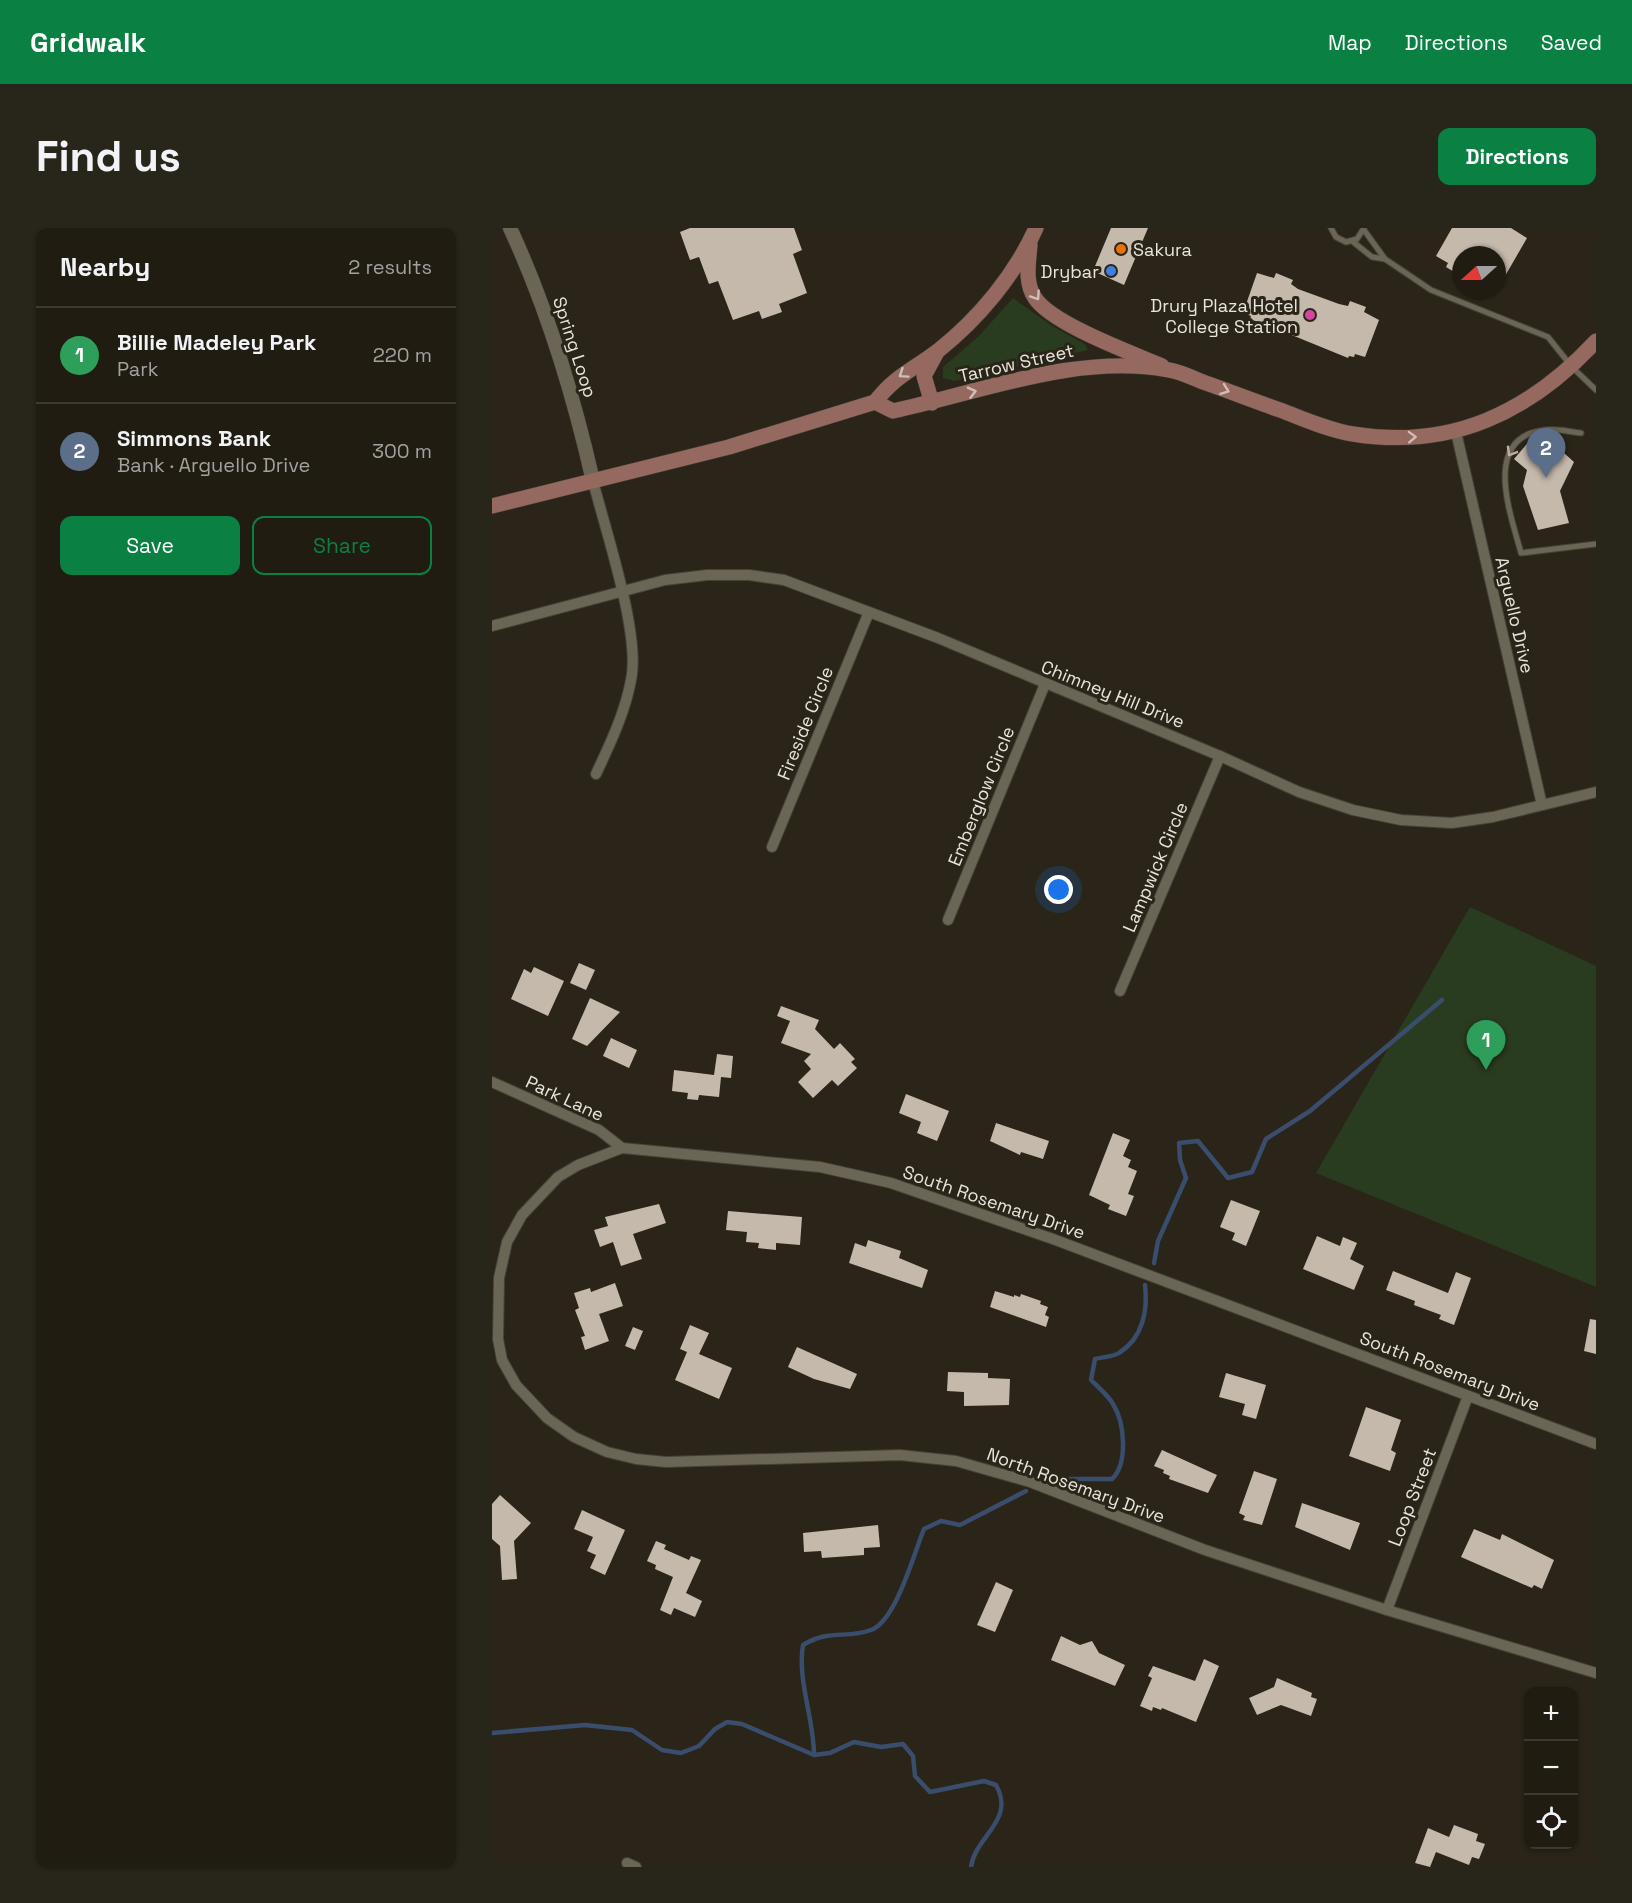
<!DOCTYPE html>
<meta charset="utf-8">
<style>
:root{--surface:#201c12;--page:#28251b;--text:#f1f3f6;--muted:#a2a19f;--line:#3d3a32;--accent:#0b8043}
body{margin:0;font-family:"Space Grotesk",sans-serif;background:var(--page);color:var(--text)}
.controls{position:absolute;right:18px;bottom:18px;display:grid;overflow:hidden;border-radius:12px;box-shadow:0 2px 4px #0004}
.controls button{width:54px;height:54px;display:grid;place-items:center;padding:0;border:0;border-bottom:2px solid var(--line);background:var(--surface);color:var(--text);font:30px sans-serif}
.compass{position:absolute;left:960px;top:18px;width:54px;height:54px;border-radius:50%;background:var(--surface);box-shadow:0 2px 4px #0004;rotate:249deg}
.you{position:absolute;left:567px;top:662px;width:21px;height:21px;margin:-15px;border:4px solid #fff;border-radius:50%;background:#1a73e8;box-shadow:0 0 0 9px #1a73e833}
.badge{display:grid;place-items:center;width:39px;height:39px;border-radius:50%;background:var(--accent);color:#fff;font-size:20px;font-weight:700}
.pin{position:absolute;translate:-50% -50px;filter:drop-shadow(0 2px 3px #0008)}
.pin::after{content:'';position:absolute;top:32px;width:21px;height:18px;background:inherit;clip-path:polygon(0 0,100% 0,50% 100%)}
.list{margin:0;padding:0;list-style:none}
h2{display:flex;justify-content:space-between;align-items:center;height:78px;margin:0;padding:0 24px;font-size:26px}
h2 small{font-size:20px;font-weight:400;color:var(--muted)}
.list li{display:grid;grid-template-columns:39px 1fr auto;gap:18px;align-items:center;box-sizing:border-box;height:96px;padding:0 24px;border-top:2px solid var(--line)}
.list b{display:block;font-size:22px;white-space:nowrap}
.list p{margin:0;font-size:20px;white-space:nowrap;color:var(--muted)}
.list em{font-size:20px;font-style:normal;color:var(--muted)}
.actions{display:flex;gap:12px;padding:18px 24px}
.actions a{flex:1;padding:14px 0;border:2px solid var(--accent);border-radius:12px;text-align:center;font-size:21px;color:var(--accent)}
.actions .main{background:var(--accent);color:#fff}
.icon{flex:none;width:33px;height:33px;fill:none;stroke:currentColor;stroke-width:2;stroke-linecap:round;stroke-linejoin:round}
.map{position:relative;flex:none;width:1104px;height:1639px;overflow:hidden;border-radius:12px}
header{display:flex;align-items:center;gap:36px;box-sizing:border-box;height:84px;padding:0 30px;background:var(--accent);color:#fff}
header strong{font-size:28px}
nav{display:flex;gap:33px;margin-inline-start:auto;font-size:21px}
.intro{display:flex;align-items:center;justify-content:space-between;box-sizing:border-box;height:144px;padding:0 36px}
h1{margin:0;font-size:42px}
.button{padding:15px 27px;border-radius:12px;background:var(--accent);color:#fff;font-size:21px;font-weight:700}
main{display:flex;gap:36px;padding:0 36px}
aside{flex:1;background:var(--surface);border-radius:12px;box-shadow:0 2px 4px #0004}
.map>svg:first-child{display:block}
.green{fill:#2a3c20}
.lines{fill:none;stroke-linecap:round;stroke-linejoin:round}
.stream{stroke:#3a4d6c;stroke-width:4.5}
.building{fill:#c5b9ac}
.service-casing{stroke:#454238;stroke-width:7}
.minor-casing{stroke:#454238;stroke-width:12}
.tertiary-casing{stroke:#454238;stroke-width:15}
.secondary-casing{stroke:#454238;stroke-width:16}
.service{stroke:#6b6556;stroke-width:5}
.minor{stroke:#6b6556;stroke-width:10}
.tertiary{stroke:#6b6556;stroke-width:14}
.secondary{stroke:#966960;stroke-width:15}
.oneway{stroke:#cfc0b7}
.oneway2{stroke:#b6b2a6}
.food-dot{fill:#e8710a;stroke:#2a2518;stroke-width:2}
.shop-dot{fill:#3f7fe0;stroke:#2a2518;stroke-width:2}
.hotel-dot{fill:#d1479c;stroke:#2a2518;stroke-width:2}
.labels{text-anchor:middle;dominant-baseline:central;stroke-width:6;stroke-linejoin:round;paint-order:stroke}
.poi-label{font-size:18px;fill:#e8e5dc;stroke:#2a2518;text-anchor:end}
.street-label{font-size:18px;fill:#e8e5dc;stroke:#2a2518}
</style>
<header>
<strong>Gridwalk</strong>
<nav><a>Map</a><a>Directions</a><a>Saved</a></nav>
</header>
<div class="intro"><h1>Find us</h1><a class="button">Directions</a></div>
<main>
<aside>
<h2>Nearby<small>2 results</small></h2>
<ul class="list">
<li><span class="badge" style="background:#2e9e5b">1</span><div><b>Billie Madeley Park</b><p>Park</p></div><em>220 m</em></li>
<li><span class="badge" style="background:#5c6f8a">2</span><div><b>Simmons Bank</b><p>Bank · Arguello Drive</p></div><em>300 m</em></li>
</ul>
<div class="actions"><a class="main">Save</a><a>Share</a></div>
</aside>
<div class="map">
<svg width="1104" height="1639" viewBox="0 0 1104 1639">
<rect width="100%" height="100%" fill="#2a2518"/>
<!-- green -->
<g class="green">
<path d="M521 70 560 98 593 116 596 122 462 153 451 150V139L487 108Z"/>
<path d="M978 679 1104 738V1059L824 945Z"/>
</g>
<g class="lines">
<!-- stream -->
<g class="stream">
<path d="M662 1035 666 1013 694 950 688 932 687 915 706 913 736 950 760 944 774 911 818 883 950 772"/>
<path d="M571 1251H620C636 1236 633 1195 621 1176 616 1167 606 1159 599 1152L603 1131C610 1129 621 1129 627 1125 651 1110 656 1082 653 1057"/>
<path d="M0 1505 93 1497 140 1502 170 1522 189 1525 207 1518 223 1501 235 1494 250 1496 322 1527 338 1525 362 1514 389 1519 411 1516 421 1528 423 1548 438 1564 492 1553 504 1557C524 1593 483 1608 479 1639"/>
<path d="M322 1527C322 1491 305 1452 311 1417 337 1401 354 1411 379 1402 404 1393 422 1325 432 1301L449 1293 468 1297 534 1263"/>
</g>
</g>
<!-- building -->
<g class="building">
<path d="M198 0H302L310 22 301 26 315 65 287 76 290 84 270 91 267 83 241 92 226 53 217 56 207 29 198 32 188 4Z"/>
<path d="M619 0H656L632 57 601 43Z"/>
<path d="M960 0H1019L1035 10 1005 62V27H969V48L954 39 956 35 944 28Z"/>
<path d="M765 45 782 50 784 45 801 52 799 56 806 61 847 76 856 78 858 73 874 79 872 84 887 92 873 129 863 126 862 129 857 128 856 130 785 101 784 103 765 97 766 94 758 91 759 88 751 85Z"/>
<path d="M1039 211 1062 216 1082 234 1068 263 1077 295 1046 302 1031 258 1035 242 1022 231Z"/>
<path d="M87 735 103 742 94 762 78 755Z"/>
<path d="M42 739 72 753 56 788 19 771 32 741 39 745Z"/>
<path d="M98 770 128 784 95 818 80 811Z"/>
<path d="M289 778 327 792 323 801 342 821 348 815 363 831 359 834 365 840 346 858 340 852 321 870 306 854 319 841 312 833 319 826 289 815 298 793 285 788Z"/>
<path d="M119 810 145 822 137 840 111 828Z"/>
<path d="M225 826 241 828 239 850 229 849 227 869 207 867 206 872 195 871 196 865 180 863 182 842 222 847Z"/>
<path d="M414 866 457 883 445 913 425 905 429 894 407 885Z"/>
<path d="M504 895 557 913 551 931 529 924 528 927 498 913Z"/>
<path d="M621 905 638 912 631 928 639 932 636 939 645 943 636 966 642 968 634 988 616 981 618 977 597 967Z"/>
<path d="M739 972 768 983 754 1018 740 1012 743 1005 728 999Z"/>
<path d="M167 976 174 995 141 1006 150 1031 129 1038 121 1014 108 1019 102 1002 116 998 113 989Z"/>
<path d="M236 983 310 989 308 1017 284 1015V1022L266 1020 267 1015 254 1014 255 1004 234 1002Z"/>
<path d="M825 1008 848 1018 851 1009 865 1015 858 1031 872 1038 862 1062 811 1041Z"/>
<path d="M376 1012 409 1023 407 1030 436 1042 430 1060 357 1035 363 1015 374 1019Z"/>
<path d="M901 1043 956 1065 964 1044 979 1050 962 1097 947 1091 949 1087 922 1077 923 1073 894 1062Z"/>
<path d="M123 1055 131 1078 107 1086 117 1113 93 1122 89 1109 93 1108 83 1082 87 1080 82 1065 98 1060 99 1064Z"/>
<path d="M503 1063 522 1069V1067L528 1069 529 1066 549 1073 548 1076 556 1079 553 1087 557 1089 554 1099 498 1079Z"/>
<path d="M1098 1091 1104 1092V1126L1092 1123Z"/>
<path d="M198 1097 217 1105 207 1126 240 1140 227 1171 183 1152 195 1124 188 1121Z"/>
<path d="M141 1099 151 1103 143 1122 133 1118Z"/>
<path d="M305 1119 365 1146 358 1161 322 1151 296 1139Z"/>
<path d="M456 1144 496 1145V1150L518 1151 517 1177 472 1178V1164L455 1163Z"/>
<path d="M734 1145 774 1157 764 1191 750 1187 753 1176 727 1169Z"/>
<path d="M874 1179 909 1192 899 1222 904 1225 898 1243 857 1228Z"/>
<path d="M670 1222 725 1247 716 1265 677 1251 678 1248 671 1245 672 1242 662 1238Z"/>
<path d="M762 1243 785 1251 770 1297 751 1292 753 1288 747 1285Z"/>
<path d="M8 1267 39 1295 22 1313 25 1351 10 1352 8 1318 0 1311V1276Z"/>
<path d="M810 1275 868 1295 858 1322 803 1299Z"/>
<path d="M90 1282 133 1302 113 1347 98 1340 104 1327 95 1323 101 1309 82 1301Z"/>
<path d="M386 1297 388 1319 372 1320V1327L330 1330 329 1323 312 1324 311 1305Z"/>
<path d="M982 1301 1008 1312 1010 1306 1062 1332 1050 1361 1042 1357 1040 1360 969 1329Z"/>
<path d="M164 1313 174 1317 172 1321 197 1332 199 1328 209 1332 194 1365 210 1373 203 1389 182 1380 179 1387 168 1382 181 1349 163 1341 164 1337 155 1333Z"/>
<path d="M504 1354 521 1362 503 1404 485 1397Z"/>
<path d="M569 1408 588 1417 600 1413 607 1425 633 1437 623 1458 559 1432Z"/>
<path d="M712 1431 727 1438 704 1494 670 1480 669 1482 661 1479 660 1483 648 1478 660 1450 656 1448 661 1438 703 1453Z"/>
<path d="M785 1450 820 1465 819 1469 825 1471 819 1488 789 1477 765 1487 757 1470 782 1459Z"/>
<path d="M962 1597 986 1606 984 1613 993 1616 987 1631 980 1629 977 1637 944 1624 938 1639 923 1635 936 1600 957 1609Z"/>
</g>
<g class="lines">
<defs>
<g id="service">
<path d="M839 0 844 9 854 14 865 11 872 0"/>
<path d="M872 2 893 31 939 62 1056 109 1080 139 1104 162"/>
<path d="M860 13 880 29 893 31"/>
<path d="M1089 205C1078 204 1063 200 1052 202 989 210 1019 287 1029 325L1104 316"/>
</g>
<g id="minor">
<path d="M964 204 1050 577"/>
<path d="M101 253C113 301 149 407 139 452 133 485 118 516 104 546"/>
<path d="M0 398 173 352 215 347H257L292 352 446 410 728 528 807 564 861 582 909 592 960 595 1001 589 1104 564"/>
<path d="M280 619 377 384"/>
<path d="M456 692 553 456"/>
<path d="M628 763 728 528"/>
<path d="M0 854 107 902 130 920"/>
<path d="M1104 1216 561 1011 399 955 328 939 130 920 86 937 66 949 30 987 15 1014 7 1050 6 1111 10 1132 24 1157 55 1190 82 1209 115 1224 144 1231 174 1234 408 1227 464 1233 538 1254 713 1322 895 1382 1104 1445"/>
<path d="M895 1382 976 1168"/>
<path d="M135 1635 144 1639"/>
</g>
<path id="tertiary" d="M18 0C56 82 81 165 101 253"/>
<g id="secondary">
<path d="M538 16C537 33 532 54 543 70 560 96 640 125 670 138"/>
<path d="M383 174C404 147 421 142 447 122 487 90 523 47 544 0"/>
<path d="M440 175 432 148 444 126"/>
<path d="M0 278 237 219 383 174 401 183C490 164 584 125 677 142 689 144 701 150 711 154 737 163 762 173 788 182 812 191 836 202 861 206 960 222 1038 184 1104 113"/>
</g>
</defs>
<!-- service casing -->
<use href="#service" class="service-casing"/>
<!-- minor casing -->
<use href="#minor" class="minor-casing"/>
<!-- tertiary casing -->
<use href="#tertiary" class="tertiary-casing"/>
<!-- secondary casing -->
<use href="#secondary" class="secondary-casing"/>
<!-- service -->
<use href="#service" class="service"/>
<!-- minor -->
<use href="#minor" class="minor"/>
<!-- tertiary -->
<use href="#tertiary" class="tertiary"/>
<!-- secondary -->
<use href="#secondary" class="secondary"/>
</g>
<!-- one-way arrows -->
<defs><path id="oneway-chevron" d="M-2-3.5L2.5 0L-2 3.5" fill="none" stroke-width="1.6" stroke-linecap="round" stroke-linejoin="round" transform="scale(1.5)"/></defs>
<g class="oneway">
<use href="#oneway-chevron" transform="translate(544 68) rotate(56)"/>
<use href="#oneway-chevron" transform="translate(411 146) rotate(146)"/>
<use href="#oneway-chevron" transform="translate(733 162) rotate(20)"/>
<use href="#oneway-chevron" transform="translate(480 164) rotate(-15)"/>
<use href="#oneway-chevron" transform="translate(920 209) rotate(-2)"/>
</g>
<use class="oneway2" href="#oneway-chevron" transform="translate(1019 224) rotate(120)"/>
<!-- markers -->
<circle class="food-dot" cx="629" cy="21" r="6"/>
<circle class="shop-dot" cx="619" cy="43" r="6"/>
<circle class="hotel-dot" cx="818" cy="87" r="6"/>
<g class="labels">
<!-- poi labels -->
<g class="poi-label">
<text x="641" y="21" text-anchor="start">Sakura</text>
<text x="607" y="43">Drybar</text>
<text x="806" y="77">Drury Plaza Hotel<tspan x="806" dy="21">College Station</tspan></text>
</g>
<!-- street labels -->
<g class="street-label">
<text transform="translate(83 119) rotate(72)">Spring Loop</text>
<text transform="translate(524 135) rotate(-13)">Tarrow Street</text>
<text transform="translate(1023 387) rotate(77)">Arguello Drive</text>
<text transform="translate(621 466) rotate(22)">Chimney Hill Drive</text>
<text transform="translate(313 495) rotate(-68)">Fireside Circle</text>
<text transform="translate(489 568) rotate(-68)">Emberglow Circle</text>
<text transform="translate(663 639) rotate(-67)">Lampwick Circle</text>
<text transform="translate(73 870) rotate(25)">Park Lane</text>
<text transform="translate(502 974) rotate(19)">South Rosemary Drive</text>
<text transform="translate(958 1143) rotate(21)">South Rosemary Drive</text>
<text transform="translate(584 1257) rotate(20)">North Rosemary Drive</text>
<text transform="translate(920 1269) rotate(-69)">Loop Street</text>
</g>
</g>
</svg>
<div class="controls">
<button>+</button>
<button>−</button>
<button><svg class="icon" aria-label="locate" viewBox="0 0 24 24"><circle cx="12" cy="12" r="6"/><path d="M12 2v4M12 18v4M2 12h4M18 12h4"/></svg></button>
</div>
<svg class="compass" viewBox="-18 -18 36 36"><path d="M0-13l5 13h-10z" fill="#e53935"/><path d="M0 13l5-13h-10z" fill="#a2a19f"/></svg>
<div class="you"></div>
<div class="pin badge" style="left:994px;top:842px;background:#2e9e5b">1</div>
<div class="pin badge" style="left:1054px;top:250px;background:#5c6f8a">2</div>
</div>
</main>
